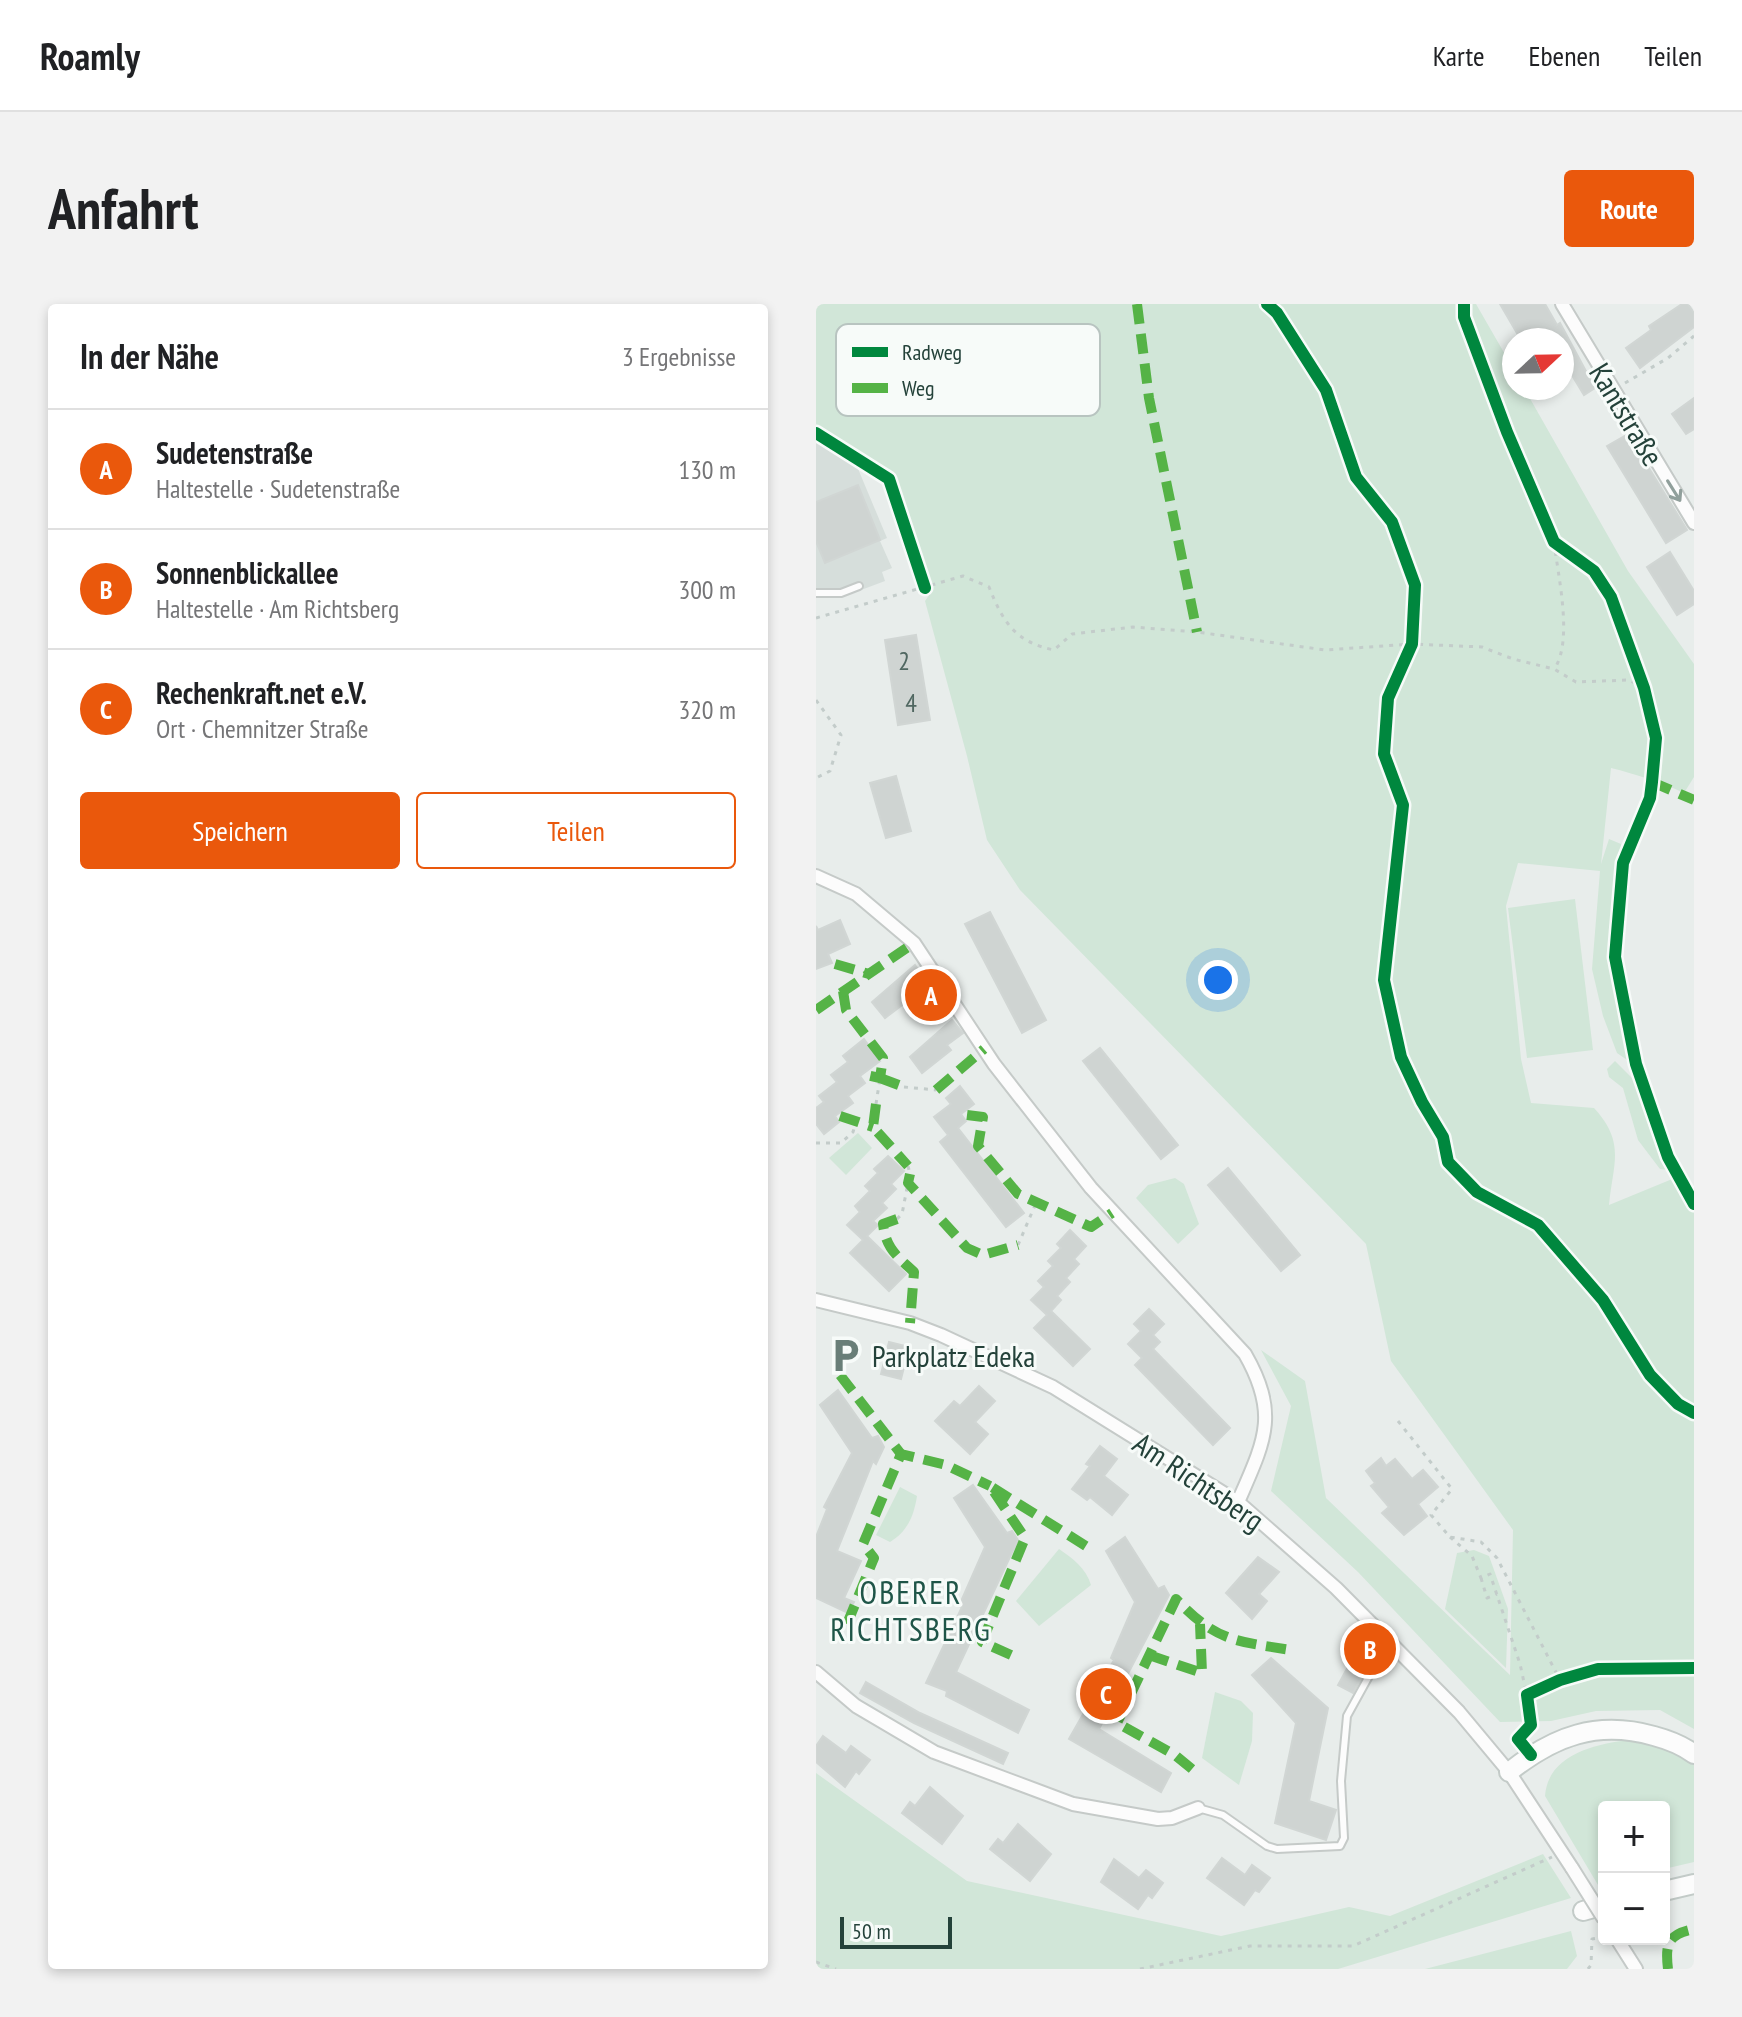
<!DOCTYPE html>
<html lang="de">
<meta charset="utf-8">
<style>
:root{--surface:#fff;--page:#f2f2f2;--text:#202124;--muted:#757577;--line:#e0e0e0;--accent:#ea580c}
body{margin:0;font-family:"PT Sans Narrow",sans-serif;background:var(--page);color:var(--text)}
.controls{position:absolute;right:24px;bottom:24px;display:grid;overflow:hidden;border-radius:8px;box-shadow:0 4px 12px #0003}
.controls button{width:72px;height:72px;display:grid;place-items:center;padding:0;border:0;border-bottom:2px solid var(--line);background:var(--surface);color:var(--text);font:40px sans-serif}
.compass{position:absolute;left:686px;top:24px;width:72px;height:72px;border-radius:50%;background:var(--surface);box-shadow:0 4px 12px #0003;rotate:68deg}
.scale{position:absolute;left:24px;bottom:20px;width:112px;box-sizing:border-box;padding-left:8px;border:4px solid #24423a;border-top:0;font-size:22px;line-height:28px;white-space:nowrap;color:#24423a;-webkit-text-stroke:6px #f7fbf9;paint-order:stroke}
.you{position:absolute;left:402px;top:676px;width:28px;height:28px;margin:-20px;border:6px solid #fff;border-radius:50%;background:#1a73e8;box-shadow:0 0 0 12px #1a73e833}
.badge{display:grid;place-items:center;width:52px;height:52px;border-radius:50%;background:var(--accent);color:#fff;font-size:26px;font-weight:700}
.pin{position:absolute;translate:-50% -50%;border:4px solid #fff;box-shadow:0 2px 8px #0006}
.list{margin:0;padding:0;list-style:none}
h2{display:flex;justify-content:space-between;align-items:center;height:104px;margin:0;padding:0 32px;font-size:34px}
h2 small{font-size:26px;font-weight:400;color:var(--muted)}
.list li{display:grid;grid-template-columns:52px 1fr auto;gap:24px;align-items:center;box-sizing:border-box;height:120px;padding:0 32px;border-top:2px solid var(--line)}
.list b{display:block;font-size:30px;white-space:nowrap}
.list p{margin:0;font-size:26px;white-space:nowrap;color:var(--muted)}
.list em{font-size:26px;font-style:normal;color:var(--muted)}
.actions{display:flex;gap:16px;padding:24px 32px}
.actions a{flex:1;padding:18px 0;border:2px solid var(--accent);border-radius:8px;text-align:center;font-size:28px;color:var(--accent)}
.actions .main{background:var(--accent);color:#fff}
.map{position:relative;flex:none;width:878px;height:1665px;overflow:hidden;border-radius:8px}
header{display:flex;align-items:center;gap:48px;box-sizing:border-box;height:112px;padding:0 40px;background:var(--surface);border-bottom:2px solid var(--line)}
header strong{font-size:38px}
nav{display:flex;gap:44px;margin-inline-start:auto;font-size:28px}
.intro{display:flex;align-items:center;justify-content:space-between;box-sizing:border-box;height:192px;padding:0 48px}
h1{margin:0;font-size:56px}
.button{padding:20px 36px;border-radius:8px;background:var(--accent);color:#fff;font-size:28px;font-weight:700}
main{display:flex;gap:48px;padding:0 48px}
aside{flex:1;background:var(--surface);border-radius:8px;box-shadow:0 4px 12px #0003}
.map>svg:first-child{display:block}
.built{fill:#d6dedb}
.green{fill:#d1e6d8}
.building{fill:#cfd4d2;stroke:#d1d6d4;stroke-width:2}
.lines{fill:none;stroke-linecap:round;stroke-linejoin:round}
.lane-casing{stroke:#c5cac8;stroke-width:10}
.street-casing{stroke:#c5cac8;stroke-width:16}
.secondary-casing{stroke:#c3cbc8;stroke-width:22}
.path{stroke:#c3ccca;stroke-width:3;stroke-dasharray:4 6;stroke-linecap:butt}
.lane{stroke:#fcfcfc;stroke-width:6}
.street{stroke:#fcfcfc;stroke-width:12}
.secondary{stroke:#fcfcfc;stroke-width:18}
.street-bridge-casing{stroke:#c5cac8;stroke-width:16;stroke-linecap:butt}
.street-bridge{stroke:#fcfcfc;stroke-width:12}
.quiet{stroke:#55b346;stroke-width:10;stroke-dasharray:20 10;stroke-linecap:butt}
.cycleway-casing{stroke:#f7fbf9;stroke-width:17}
.cycleway{stroke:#00873e;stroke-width:12}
.oneway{stroke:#909f9b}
.labels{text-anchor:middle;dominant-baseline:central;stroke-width:6;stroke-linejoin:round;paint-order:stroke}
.number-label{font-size:26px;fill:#506761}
.street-label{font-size:30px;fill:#24423a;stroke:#f7fbf9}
.poi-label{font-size:30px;fill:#24423a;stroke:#f7fbf9;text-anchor:start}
.neighbourhood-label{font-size:32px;letter-spacing:2px;fill:#1f5548;stroke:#f7fbf9}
.key{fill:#f7fbf9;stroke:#b8c4c0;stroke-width:2}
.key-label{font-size:22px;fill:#24423a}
</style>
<header>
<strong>Roamly</strong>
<nav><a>Karte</a><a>Ebenen</a><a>Teilen</a></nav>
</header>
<div class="intro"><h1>Anfahrt</h1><a class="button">Route</a></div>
<main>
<aside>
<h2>In der Nähe<small>3 Ergebnisse</small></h2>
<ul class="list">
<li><span class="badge">A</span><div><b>Sudetenstraße</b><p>Haltestelle · Sudetenstraße</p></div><em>130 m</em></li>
<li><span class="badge">B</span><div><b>Sonnenblickallee</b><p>Haltestelle · Am Richtsberg</p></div><em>300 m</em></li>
<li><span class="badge">C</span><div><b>Rechenkraft.net e.V.</b><p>Ort · Chemnitzer Straße</p></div><em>320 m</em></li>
</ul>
<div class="actions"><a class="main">Speichern</a><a>Teilen</a></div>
</aside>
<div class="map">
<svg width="878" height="1665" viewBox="0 0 878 1665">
<rect width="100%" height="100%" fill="#e8edeb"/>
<!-- built -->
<path class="built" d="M11 132H19L27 137 35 148 71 234 64 237 76 264 66 268 69 277 45 286 41 279 16 287 0 286V137Z"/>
<!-- green -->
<g class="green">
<path d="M0 0H660L698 66V84H708L812 267 878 360V473L868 489C845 478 819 470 795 464L785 560 793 535 805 540 795 654 814 758 801 749 787 712 776 665 784 567 702 559 690 602 705 755 715 799 778 804C810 839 797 859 793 901L866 871 878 891V1425L844 1406 780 1407 735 1417 684 1418 542 1268 455 1187 475 1102 445 1046 489 1077 510 1194 694 1371 697 1226 575 1057 550 940 204 586 171 536 151 452 109 297 116 287 77 172 0 123Z"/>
<path d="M759 595 777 746 711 754 692 604Z"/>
<path d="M799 757 818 776 853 866 844 865 822 836 807 784 793 773 791 765Z"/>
<path d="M42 829 56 844 30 871 13 854Z"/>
<path d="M359 874 368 880 383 920 362 940 320 894 332 881Z"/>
<path d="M84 1183 101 1192C98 1211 92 1227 74 1238L60 1231Z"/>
<path d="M243 1245C256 1254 270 1264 275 1281L223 1322 200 1297Z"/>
<path d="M658 1246 673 1252 692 1305 690 1364 629 1305 641 1249Z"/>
<path d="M399 1388 425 1397 437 1409 436 1437 423 1481 386 1454Z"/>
<path d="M813 1436C838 1441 858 1446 878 1461V1558L848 1565V1503H788V1580L782 1581 729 1492C732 1451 778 1440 813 1436Z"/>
<path d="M0 1469 151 1577 405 1632 533 1603 574 1612 727 1550 755 1594 522 1665H0Z"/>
<path d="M755 1627 761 1652 751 1665H609Z"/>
</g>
<!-- building -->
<g class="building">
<path d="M684 0H729L741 21 744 19 779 84 768 91 754 68 746 73V36H705Z"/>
<path d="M866 0H872L878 9V23L824 64 810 44 835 26 833 22Z"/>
<path d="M878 94V125L870 130 856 110Z"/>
<path d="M812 130 871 226 850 239 791 142Z"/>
<path d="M42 181 64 236 9 259 0 237V198Z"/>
<path d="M854 248 878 287V300L861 311 831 263Z"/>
<path d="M100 331 114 416 82 421 69 336Z"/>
<path d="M80 472 95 527 70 534 54 479Z"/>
<path d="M174 608 230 716 206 729 149 620Z"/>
<path d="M24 616 34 640 12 650 16 659 0 665V622L2 626Z"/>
<path d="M99 661 109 675 94 687 98 692 69 714 56 698Z"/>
<path d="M136 716 147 729 131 741 135 746 106 769 94 753Z"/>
<path d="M48 735 64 757 44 772 49 779 32 792 37 799 19 812 23 818 8 830 0 820V804L8 798 3 792 21 778 15 771 32 758 27 752Z"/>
<path d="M284 744 362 841 345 855 267 757Z"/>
<path d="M144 782 158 800 145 810 150 817 142 824 208 909 190 923 124 838 132 831 118 813 135 800 130 794Z"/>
<path d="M72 852 88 867 75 880 80 885 66 899 71 904 57 917 62 921 51 932 90 970 73 987 34 949 47 936 31 921 44 908 39 902 54 887 49 882 62 869 58 865Z"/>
<path d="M412 864 484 951 465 967 392 881Z"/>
<path d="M254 926 270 942 258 955 263 960 250 974 254 978 241 992 245 996 235 1007 274 1045 257 1062 218 1024 231 1011 215 996 228 983 222 977 237 962 232 957 245 944 241 940Z"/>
<path d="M333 1005 348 1020 337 1031 344 1038 337 1045 414 1124 397 1141 319 1061 326 1054 312 1040 325 1027 318 1020Z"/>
<path d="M73 1038 93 1043 85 1075 65 1070Z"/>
<path d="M163 1082 179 1097 159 1118 172 1130 154 1150 119 1117 138 1097 144 1102Z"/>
<path d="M22 1086 56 1134 62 1132 68 1143 60 1160 57 1157 21 1247 45 1257 28 1294 38 1298 32 1309 0 1294V1233L11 1205 8 1203 36 1149 4 1101Z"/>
<path d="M284 1142 301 1155 288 1172 312 1191 296 1211 274 1193 271 1196 256 1185 274 1162 270 1160Z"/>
<path d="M565 1154 570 1162 579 1155 596 1175 607 1166 622 1183 602 1200 611 1212 588 1231 566 1209 573 1203 555 1182 559 1179 550 1167Z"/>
<path d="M157 1181 191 1229 196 1227 202 1236 140 1368 213 1406 202 1429 130 1392 131 1387 110 1379 146 1303 143 1302 169 1243 138 1194Z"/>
<path d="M309 1233 342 1285 348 1282 353 1291 283 1425 355 1469 345 1488 253 1435 298 1356 295 1354 319 1298 290 1247Z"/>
<path d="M442 1253 463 1268 443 1290 451 1297 436 1315 410 1289Z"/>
<path d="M539 1350 549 1356 546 1360 551 1363 537 1389 522 1381Z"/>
<path d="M455 1354 512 1404 493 1497 520 1506 510 1536 459 1519 480 1419 436 1371Z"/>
<path d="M50 1378 104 1409 192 1449 187 1460 98 1419 44 1389Z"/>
<path d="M7 1432 30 1449 35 1442 54 1456 43 1470 40 1467 29 1483 0 1458V1442Z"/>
<path d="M114 1483 147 1512 126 1540 86 1509 94 1498 99 1502Z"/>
<path d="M202 1520 235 1550 214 1577 174 1545 182 1535 187 1539Z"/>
<path d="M406 1554 429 1571 436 1561 454 1574 443 1588 439 1586 428 1601 391 1574Z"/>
<path d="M298 1555 323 1574 330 1566 347 1579 336 1594 332 1591 322 1605 285 1578Z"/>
</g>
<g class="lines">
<defs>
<g id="lane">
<path d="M0 289H25L43 282"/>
<path d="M382 1504 407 1511 451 1542 461 1545 524 1542 528 1534 525 1477 531 1412 558 1363"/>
</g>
<g id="street">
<path d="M746 0 878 219"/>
<path d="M0 572 40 590 98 639 178 760 275 884 429 1050C464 1111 448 1138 422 1198"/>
<path d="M0 996 94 1019 125 1031 237 1083 422 1198 520 1284 643 1408 693 1468 756 1564"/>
<path d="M0 1368 40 1402 118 1448 257 1500 342 1515 356 1514 382 1504"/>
<path d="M801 1635 820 1665"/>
</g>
<g id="secondary">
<path d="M693 1468C738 1432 781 1416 838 1432 853 1436 866 1441 878 1450"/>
<path d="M848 1587 878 1580"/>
<path d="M767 1607 788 1601"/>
</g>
</defs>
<!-- lane casing -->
<use href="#lane" class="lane-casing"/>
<!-- street casing -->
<use href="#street" class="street-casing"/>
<!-- secondary casing -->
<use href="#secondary" class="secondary-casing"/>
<!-- path -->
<g class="path">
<path d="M809 79 852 54 878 32"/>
<path d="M738 238C742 272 757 335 739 364"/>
<path d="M0 314 147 272 173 283C187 318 199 338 238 346L256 330 317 323 381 328 509 346 596 340 666 343 697 355 738 365 760 378 813 376 828 384"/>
<path d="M0 396 25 431 14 467 0 474"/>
<path d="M88 783 120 786"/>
<path d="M60 800 64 774"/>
<path d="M0 839H25L37 828 40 818"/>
<path d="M92 862 94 870"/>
<path d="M81 915 86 910 92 879"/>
<path d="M202 941 220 899"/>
<path d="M582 1117 636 1185 615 1211 634 1233 665 1238 681 1254 744 1376"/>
<path d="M634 1233 656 1252 665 1274 674 1270 704 1360 713 1401"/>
<path d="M665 1274 671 1294 681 1290"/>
<path d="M714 1404 715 1414"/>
<path d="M848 1633 854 1637"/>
<path d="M0 1658 20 1665"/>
<path d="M324 1665 434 1642H537L736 1553"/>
<path d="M772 1665 775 1661 776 1635 788 1633"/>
</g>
<!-- lane -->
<use href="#lane" class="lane"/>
<!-- street -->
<use href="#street" class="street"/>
<!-- secondary -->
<use href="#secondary" class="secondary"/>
<defs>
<path id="street-bridge" d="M756 1564 788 1615"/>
</defs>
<!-- street-bridge casing -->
<use href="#street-bridge" class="street-bridge-casing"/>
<!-- street-bridge -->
<use href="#street-bridge" class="street-bridge"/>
<!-- quiet -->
<g class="quiet">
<path d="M321 0 333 94 381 328"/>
<path d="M836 478 878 496"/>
<path d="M19 660 53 670"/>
<path d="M27 687 30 706 67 754 64 774 50 771"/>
<path d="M0 706 98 639"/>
<path d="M64 774 88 783"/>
<path d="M120 786 168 745"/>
<path d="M60 800 57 823 92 862"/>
<path d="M151 811 167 813 162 842 202 890 275 923 296 909"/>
<path d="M24 812 57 823"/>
<path d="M94 870 92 879 151 944 167 951 202 941"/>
<path d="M81 915 67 920C70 945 81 952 98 968L94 1019"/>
<path d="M24 1071 85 1150"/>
<path d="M31 1320 58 1254 47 1240 85 1150 130 1161 174 1182"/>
<path d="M195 1351 166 1338 209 1234 174 1182 270 1242"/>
<path d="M333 1351 386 1369 384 1320"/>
<path d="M376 1465 359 1451 301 1419 360 1295C400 1337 418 1337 475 1346"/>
<path d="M852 1665C849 1640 852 1630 878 1625"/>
</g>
<defs>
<g id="cycleway">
<path d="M451 0 461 9 510 86 540 173 576 218 599 281 596 340 572 394 568 450 587 501 568 676 585 753 606 798 627 833 632 858 661 888 722 921 787 996 834 1071 862 1100 878 1109"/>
<path d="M648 0V13L691 128 738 238 778 267 795 293 828 384 840 434 836 478 834 494 807 559 799 653 820 760 852 853 878 900"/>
<path d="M0 129 73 175 109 284"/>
<path d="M715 1451 702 1435 715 1421 711 1391 744 1376 782 1365 878 1364"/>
</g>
</defs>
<!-- cycleway casing -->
<use href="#cycleway" class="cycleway-casing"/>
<!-- cycleway -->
<use href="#cycleway" class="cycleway"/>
</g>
<!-- one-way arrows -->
<defs><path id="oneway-shaft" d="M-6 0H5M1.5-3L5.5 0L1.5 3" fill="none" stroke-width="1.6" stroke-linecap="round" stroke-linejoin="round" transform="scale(2)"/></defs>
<use class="oneway" href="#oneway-shaft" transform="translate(858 187) rotate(58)"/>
<!-- icons -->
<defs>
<symbol id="parking-bare" viewBox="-9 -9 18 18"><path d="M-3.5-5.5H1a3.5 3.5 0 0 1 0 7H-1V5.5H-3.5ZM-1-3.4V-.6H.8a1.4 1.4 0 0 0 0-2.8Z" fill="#697e78" stroke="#f7fbf9" stroke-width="2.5" paint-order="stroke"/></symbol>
</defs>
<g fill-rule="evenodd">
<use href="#parking-bare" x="4" y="1026" width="51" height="51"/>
</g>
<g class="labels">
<!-- number labels -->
<g class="number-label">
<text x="88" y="356">2</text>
<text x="95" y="398">4</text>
</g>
<!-- street labels -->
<g class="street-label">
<text transform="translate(811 110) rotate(59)">Kantstraße</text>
<text transform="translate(383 1177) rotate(34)">Am Richtsberg</text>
</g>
<!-- poi labels -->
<g class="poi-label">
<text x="56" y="1051">Parkplatz Edeka</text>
</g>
<!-- neighbourhood labels -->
<g class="neighbourhood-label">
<text x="95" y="1288">OBERER<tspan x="95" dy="37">RICHTSBERG</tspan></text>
</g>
</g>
<!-- legend -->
<rect x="20" y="20" width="264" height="92" rx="12" class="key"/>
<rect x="36" y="43" width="36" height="10" fill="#00873e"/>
<rect x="36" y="79" width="36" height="10" fill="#55b346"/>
<g class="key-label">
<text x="86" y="56">Radweg</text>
<text x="86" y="92">Weg</text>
</g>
</svg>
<div class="controls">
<button>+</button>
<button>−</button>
</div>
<svg class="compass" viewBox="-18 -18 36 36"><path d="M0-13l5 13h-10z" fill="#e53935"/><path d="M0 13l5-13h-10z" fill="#757577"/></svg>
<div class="scale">50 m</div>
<div class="you"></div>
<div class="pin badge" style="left:115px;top:691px">A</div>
<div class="pin badge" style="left:554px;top:1345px">B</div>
<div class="pin badge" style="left:290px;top:1390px">C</div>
</div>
</main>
